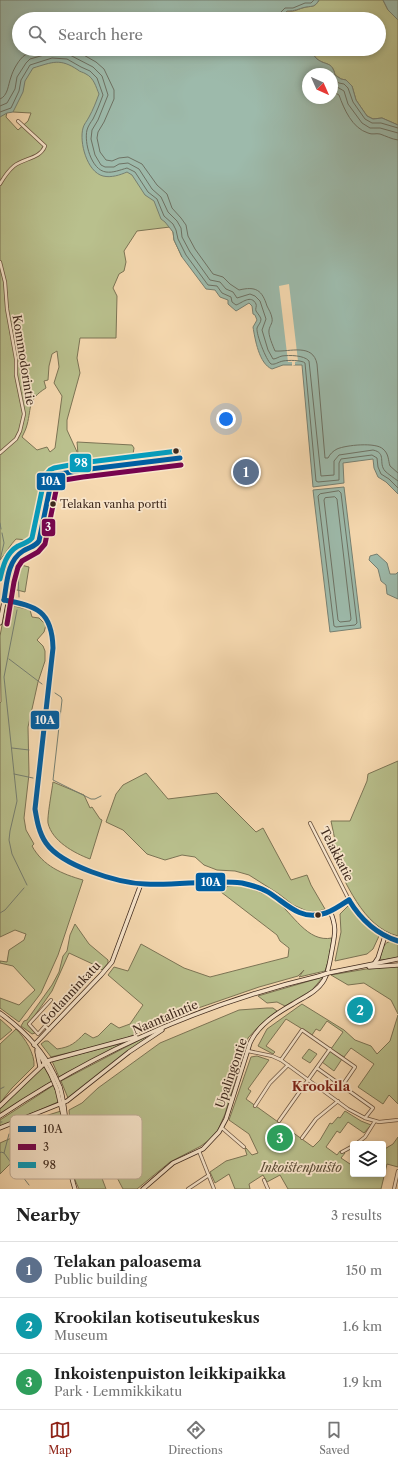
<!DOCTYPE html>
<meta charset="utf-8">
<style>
:root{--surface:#fff;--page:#f2f2f2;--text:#222;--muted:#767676;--line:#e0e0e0;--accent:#8f2418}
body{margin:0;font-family:"Libre Caslon Text",serif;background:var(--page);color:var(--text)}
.controls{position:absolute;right:12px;bottom:12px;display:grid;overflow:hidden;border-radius:4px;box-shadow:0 2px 6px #0003}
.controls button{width:36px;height:36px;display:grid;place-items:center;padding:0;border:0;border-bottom:1px solid var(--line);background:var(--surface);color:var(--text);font:20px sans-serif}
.compass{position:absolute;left:302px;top:68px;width:36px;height:36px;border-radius:50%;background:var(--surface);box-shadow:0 2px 6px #0003;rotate:135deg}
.you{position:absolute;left:226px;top:419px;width:14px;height:14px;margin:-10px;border:3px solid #fff;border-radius:50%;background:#1a73e8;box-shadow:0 0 0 6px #1a73e833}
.badge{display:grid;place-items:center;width:26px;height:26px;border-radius:50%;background:var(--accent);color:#fff;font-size:13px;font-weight:700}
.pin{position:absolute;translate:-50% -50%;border:2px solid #fff;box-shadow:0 1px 4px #0006}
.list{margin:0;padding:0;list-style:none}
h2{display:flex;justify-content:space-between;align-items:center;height:52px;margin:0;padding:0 16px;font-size:17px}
h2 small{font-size:13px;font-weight:400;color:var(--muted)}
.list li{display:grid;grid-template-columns:26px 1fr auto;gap:12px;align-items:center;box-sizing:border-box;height:56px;padding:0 16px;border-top:1px solid var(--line)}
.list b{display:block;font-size:15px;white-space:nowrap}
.list p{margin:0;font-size:13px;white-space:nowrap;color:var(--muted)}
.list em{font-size:13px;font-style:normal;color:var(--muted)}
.icon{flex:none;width:22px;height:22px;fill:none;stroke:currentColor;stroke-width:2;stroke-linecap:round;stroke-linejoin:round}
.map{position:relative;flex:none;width:398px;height:1189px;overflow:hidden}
.search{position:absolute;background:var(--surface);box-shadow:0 2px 6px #0003;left:12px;right:12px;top:12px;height:44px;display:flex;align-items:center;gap:10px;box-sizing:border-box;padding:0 14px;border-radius:22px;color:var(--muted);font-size:15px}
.sheet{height:220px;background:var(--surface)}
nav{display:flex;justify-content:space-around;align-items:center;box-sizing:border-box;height:56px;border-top:1px solid var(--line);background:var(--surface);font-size:11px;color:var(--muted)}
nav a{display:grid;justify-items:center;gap:2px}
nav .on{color:var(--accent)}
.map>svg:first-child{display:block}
.green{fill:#b9c08d;stroke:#7c7455;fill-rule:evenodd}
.water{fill:#9dbaab;stroke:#778072;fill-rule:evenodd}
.pier{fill:#f6d9b0}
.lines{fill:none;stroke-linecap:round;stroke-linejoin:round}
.shore{stroke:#6e7264;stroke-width:1}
.stream{stroke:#778072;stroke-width:1}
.street-casing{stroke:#6c5542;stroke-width:4}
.secondary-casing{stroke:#3e291d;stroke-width:5}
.street{stroke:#f9e6cc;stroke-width:2.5}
.secondary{stroke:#f9e6cc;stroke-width:3.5}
.secondary-bridge-casing{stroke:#3e291d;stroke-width:5;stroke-linecap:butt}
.secondary-bridge{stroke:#f9e6cc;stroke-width:3.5}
.bus-1-casing{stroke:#f9e6cc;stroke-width:8}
.bus-2-casing{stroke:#f9e6cc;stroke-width:8}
.bus-3-casing{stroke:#f9e6cc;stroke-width:8}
.bus-1{stroke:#005ea1;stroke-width:5}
.bus-2{stroke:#77034e;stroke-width:5}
.bus-3{stroke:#069cbc;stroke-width:5}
.bus-dot{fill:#3e291d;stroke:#f9e6cc;stroke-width:1.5}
.labels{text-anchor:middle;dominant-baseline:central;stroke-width:3.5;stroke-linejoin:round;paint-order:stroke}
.bus-label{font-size:11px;fill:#3e291d;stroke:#f9e6cc;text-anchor:start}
.street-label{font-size:12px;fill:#3e291d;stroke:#f9e6cc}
.park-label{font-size:12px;font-style:italic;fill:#5d4f39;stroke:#f9e6cc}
.neighbourhood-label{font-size:13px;font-weight:bold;fill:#7a1f14;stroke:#f9e6cc}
.key{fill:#f9e6cc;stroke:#c1ad98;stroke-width:1}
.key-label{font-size:11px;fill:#3e291d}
.line-badge{stroke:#f9e6cc;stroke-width:1.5}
.badge-label{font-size:11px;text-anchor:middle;font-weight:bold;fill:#fff}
</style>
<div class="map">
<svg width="398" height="1189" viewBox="0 0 398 1189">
<rect width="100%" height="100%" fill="#f6d9b0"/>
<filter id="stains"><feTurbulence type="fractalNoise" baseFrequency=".005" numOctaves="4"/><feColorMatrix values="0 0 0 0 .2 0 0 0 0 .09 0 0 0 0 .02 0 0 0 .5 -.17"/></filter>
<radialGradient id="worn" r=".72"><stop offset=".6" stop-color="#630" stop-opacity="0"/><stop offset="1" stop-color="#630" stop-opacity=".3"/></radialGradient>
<!-- green -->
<g class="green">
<path d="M319 0H383L388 10 398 20V125L382 118 373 119 367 116 356 100 352 86 346 80 341 79 335 75C332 61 326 66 317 59 314 56 311 52 308 49H379V19H286L285 13 287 11C296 12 297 9 306 7 313 6 315 7 319 0Z"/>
<path d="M57 55 92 66 132 168 168 217 182 257 174 240 173 232 170 227 137 231 124 251 126 262 124 271 119 274 113 288 117 296 116 338H80L77 358 80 373 67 420V430L78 454 77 442 132 445 134 448 132 460 79 466 50 467 38 527 34 536 29 540 16 539C10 545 6 553 0 560V97L7 112 6 117 18 130 28 121 31 113 13 112 12 73ZM57 351 59 367 54 383 62 396 55 448 50 452 47 447 37 450 22 437C24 433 26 429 27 425 32 406 27 400 46 388L44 381 48 380 49 366 52 354Z"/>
<path d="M17 564 29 567 25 592 9 588 13 569Z"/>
<path d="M6 604 30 610 32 617 39 618 46 625 44 632 37 640 43 646 45 651V661L38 682 28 727 29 774 24 818 26 830 34 844 32 846C43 866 62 874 83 880L58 955 41 993 19 1022 0 1008V998L19 1005 35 990 13 966 0 963V961L7 962 9 950 24 940 26 934 15 930 0 937V703L1 702 0 636Z"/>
<path d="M398 761V936C362 927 346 881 330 852L335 840 331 821H350L367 781 368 774Z"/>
<path d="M146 773 168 799 217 793 256 832 263 828 291 880 307 875 311 885 325 909 316 912 307 911 293 905 279 894 249 875 235 871 217 870 204 865 195 857 182 855 165 860 147 854 123 830 106 822 116 794 123 785Z"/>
<path d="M53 782 84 795 90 808 92 807 100 819 102 820 90 859C74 853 52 841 48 823 47 817 52 790 53 782Z"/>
<path d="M240 885C252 889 265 893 275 900 293 913 307 943 332 938L329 959 325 971 299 977 304 970 298 976 259 987 178 1015 122 1040 51 1057 41 1044 45 1041H48L57 1049C71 1047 75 1043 85 1033L93 1038 98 1036 111 1023 119 1028 130 1024 143 1005 108 975 114 967 128 971 141 944 184 968 210 977 288 957 289 948 280 941 277 935 221 892 228 886Z"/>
<path d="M349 905 363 923 379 936 373 949 367 954 335 961 341 932 340 914Z"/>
<path d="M75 924 89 944 108 960V963L102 970 97 966 69 953 52 991 28 1025 35 1033 32 1034 21 1026 24 1021 27 1020 52 985 59 972 63 956 67 951 70 935Z"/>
<path d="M392 941 398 943V958L381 960 380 958C382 950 383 942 392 941Z"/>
<path d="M398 966V1014L391 1000 364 983 348 985 331 975 366 969Z"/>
<path d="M323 977 312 990 285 1006 277 1002 267 1003 258 996Z"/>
<path d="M302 1004 344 1030 355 1040 371 1046 377 1054 390 1041 398 1015V1104L389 1095 383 1104 358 1087 374 1064 351 1048 344 1057 331 1049 343 1032 327 1021 320 1031 316 1029 312 1035 286 1019 266 1046 275 1052 273 1054 258 1046 267 1029Z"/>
<path d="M267 1008H273L277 1011 259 1026 248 1038 225 1114 218 1130 212 1138 201 1146 170 1162 137 1189H123L112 1168 100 1173 106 1189H79L75 1180 69 1110 82 1103 98 1088 160 1043 239 1010Z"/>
<path d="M0 1019 12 1030 0 1040Z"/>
<path d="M16 1029C25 1038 35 1054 34 1066L12 1088 0 1103V1044Z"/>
<path d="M145 1037 146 1039 68 1098 61 1081Z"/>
<path d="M123 1043 59 1077 52 1061Z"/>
<path d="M309 1049 317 1054 310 1063 302 1058Z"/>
<path d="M330 1050 342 1059 334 1071 322 1062Z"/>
<path d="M257 1056 269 1060 248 1089 251 1091 246 1099 313 1147 320 1140 330 1123 332 1124 338 1117 340 1118 345 1111 361 1121 371 1125 364 1133 348 1122 340 1133 337 1131 326 1147 337 1155 340 1151 345 1153 341 1158 353 1166V1174H383V1150L393 1144 398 1137V1167L387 1164 381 1189H288L280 1175 267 1182 263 1175 249 1184 250 1189H235L229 1174 215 1183 210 1172 226 1161 247 1155 245 1149 246 1148 252 1155 258 1153 249 1134 229 1120 251 1057Z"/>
<path d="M45 1067 52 1081 0 1115V1107L41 1068Z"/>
<path d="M54 1085 59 1100 58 1102 0 1127V1120Z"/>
<path d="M61 1111 65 1134 64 1142 67 1174 55 1171 36 1152V1149L42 1140 31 1130 50 1121 53 1117C44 1115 35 1123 26 1122Z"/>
<path d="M18 1135 27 1147 0 1174V1143Z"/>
</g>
<!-- water -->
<g class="water">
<path d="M0 0H319C315 7 313 6 306 7 297 9 296 11 287 11L285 13 286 19H19V49H308C311 52 314 56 317 59 326 66 332 61 335 75L341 79 346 80 352 86 356 100 367 116 373 119 382 118 398 125V494L386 482 378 477 374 468 373 459 343 463 344 483 313 487 302 365H283L272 369C259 364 255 339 253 327L257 320 255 315 253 314 252 306 249 303 236 311 228 304V300L220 297 215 290 206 289 182 257 174 240 173 232 165 222 161 219 154 201 145 195 132 175 127 172C120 175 111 178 103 176 87 172 79 142 83 128 84 124 87 121 89 117 93 110 96 102 99 94 96 87 94 78 86 74 83 72 80 72 78 70 60 58 53 62 33 68L25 81 23 92 13 112 7 113 0 117ZM308 74H332V98H308Z"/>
<path d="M383 0H398V20L388 10Z"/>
<path d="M344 487 361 628 330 632 313 490Z"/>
<path d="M377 554 387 563 390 574H396L398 572V599L387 594 386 585 381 581 378 569 369 560 370 556Z"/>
</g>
<!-- pier -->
<path class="pier" d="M289 284 298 361 295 362V365L292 366V362H288L279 286Z"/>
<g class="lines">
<!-- shore -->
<g class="shore">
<path d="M282 19 281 12 285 8H293L305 3H311L314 0"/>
<path d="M73 49 96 62 104 69 114 90V99L104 122 98 132 97 138 100 152 106 160 112 161 119 158 128 157 142 164 157 185 167 194 172 208 181 218 186 225 188 236 195 249 213 274 223 277 230 284 239 290C256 286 262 290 267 306 269 310 271 313 272 318 273 323 270 325 269 330 268 335 273 346 275 351 290 352 313 343 317 364L325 458H328C330 454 333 451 337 449 346 445 376 442 383 449 389 454 388 460 390 466L398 473"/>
<path d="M332 78 339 83 344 84 348 88 353 102 365 119 372 123H381L398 128"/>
<path d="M332 84 344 91 348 104 362 123 370 128H380L398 133"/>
<path d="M332 91 339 95C344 109 352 128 368 133 372 135 376 133 380 134 386 136 391 139 398 140"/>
<path d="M0 99C8 96 8 85 11 77 13 70 19 59 25 55 30 52 37 51 43 49"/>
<path d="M0 106 7 103 15 89 17 77 26 63 30 59 51 53H66L93 67 102 76 108 95 98 120 92 130 91 139 95 155 101 165 105 167H114L119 164 128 163 139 169 152 189 161 197 168 212 177 221 181 228 182 237 190 252 210 280 220 282 226 289 233 292 237 298 250 294 255 296 260 301 266 319 262 330 268 350 273 359C276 359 278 357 282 356 289 355 304 355 309 361L321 476 334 475V461L339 455 373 450C387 453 378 463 385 471 388 474 394 478 398 481"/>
<path d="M0 112 11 108 19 91 21 80 30 65 52 58 67 59 81 67 90 71 97 78 103 95C100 103 97 111 93 119 91 122 88 126 87 130 84 142 91 170 106 172 113 173 120 170 127 168L135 172 148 192 157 199 164 216 173 224 176 230 178 239 186 255 208 285 217 286 222 293 231 297 232 302 236 305C242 303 251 294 256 304 257 306 255 309 256 311 258 314 260 316 261 319 261 323 258 325 257 328 256 334 266 360 271 364 275 365 278 362 283 361 288 360 302 360 305 363L316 481 318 482 339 480V463L341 459 372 455 377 458 378 467 381 474 389 479 398 488"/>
<path d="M339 491 341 493 357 623 355 625 336 627 334 626 318 496 320 494Z"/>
<path d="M335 497 337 499 351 619 350 621 340 622 338 620 324 500 325 498Z"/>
</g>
<!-- stream -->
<g class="stream">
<path d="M0 523 1 529"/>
<path d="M0 560 4 543 2 533"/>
<path d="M0 567 3 568"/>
<path d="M15 571 18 572 19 597"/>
<path d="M17 610 4 677 17 801 10 831 9 840 12 854 27 885"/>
<path d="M9 659 42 684"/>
<path d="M55 693 61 697 62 700 53 780 91 799H95L101 796"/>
<path d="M12 748 29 750"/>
<path d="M14 774 33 778"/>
<path d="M0 913 5 910 24 888"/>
<path d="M0 1089 4 1087"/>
<path d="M1 1122H2"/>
<path d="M0 1153 1 1152 4 1153 9 1134"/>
<path d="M4 1153 12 1164"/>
<path d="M16 1168 29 1185"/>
</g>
<defs>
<g id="street">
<path d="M0 184C4 177 8 171 14 166 24 158 40 159 45 146L18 121"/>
<path d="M0 262 5 282 7 309 16 359V375L24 414 20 431 16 439 0 453"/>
<path d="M25 550 22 546 17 545 14 548 12 556 14 559 22 551 36 546 38 543 52 478 56 474 180 458"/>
<path d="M310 823 349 900"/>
<path d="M49 1030 45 1026 38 1034 29 1024 51 1000"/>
<path d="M248 1051 272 1056 281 1060 348 1109 365 1118 379 1122 398 1120"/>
<path d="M281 1060 302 1030 355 1067 342 1086"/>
<path d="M317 1068 373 1108 365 1118"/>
<path d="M255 1106 270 1083 288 1065"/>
<path d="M279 1121 330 1049"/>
<path d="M222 1128 244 1147"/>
<path d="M302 1138 316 1119 338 1101"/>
<path d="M356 1144 365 1137 375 1121"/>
<path d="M199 1151 214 1189"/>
<path d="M342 1152 353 1146"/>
<path d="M264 1180 268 1189"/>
<path d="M188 1189 209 1175"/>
<path d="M394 1189 398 1171"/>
</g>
<g id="secondary">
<path d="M4 600C35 605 55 612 53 648L35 809C37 850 63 862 97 873 112 878 127 883 144 884 176 886 209 878 240 883 251 884 262 888 271 894 289 905 298 920 322 914 332 911 340 905 349 900 360 920 376 935 398 941"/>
<path d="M0 623 10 569 14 559"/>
<path d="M374 964 378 958 385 936"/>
<path d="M369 967 398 965"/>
<path d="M328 973 398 959"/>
<path d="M0 1013C22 1029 42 1049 54 1074"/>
<path d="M34 1045 101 975 112 962 141 884"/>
<path d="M37 1050 51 1075"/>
<path d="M37 1052 40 1067"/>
<path d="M60 1087C70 1120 64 1156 75 1189"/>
<path d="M57 1089 64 1119"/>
<path d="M0 1106 47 1061 136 1037"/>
<path d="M0 1116C97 1051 205 1003 319 976"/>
<path d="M0 1128 67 1101 129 1052 162 1030"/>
<path d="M143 1189 173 1163 203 1149 219 1132 226 1119 250 1043C258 1025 277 1013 293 1004 304 997 317 992 324 980 329 971 330 960 332 950 335 934 337 927 330 911"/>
</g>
</defs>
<!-- street casing -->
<use href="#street" class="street-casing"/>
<!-- secondary casing -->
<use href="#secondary" class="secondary-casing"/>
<!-- street -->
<use href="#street" class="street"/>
<!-- secondary -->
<use href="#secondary" class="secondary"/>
<defs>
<g id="secondary-bridge">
<path d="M319 976 328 973"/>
<path d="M54 1074 60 1087"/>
<path d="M51 1075 57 1089"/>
</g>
</defs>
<!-- secondary-bridge casing -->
<use href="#secondary-bridge" class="secondary-bridge-casing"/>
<!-- secondary-bridge -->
<use href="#secondary-bridge" class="secondary-bridge"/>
<defs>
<g id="bus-1">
<path d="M4 600C37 606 52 611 53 648L35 809C37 821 39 833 46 843 62 866 118 883 145 884 178 886 210 879 242 883 251 885 260 887 268 892 286 903 299 920 322 914 332 912 340 905 349 900"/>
<path d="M4 600C7 583 7 561 23 551 29 547 35 547 39 541L52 478 55 475 82 470 180 458"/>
<path d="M349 900C361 920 376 934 398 941"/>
</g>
<path id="bus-2" d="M7 624 14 582 18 567 22 561 38 552 45 544 58 481 83 477 181 465"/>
<path id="bus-3" d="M0 579C3 566 6 553 18 546 23 544 29 542 32 538L45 476 50 470 54 468 81 463 178 451"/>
</defs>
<!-- bus-1 casing -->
<use href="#bus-1" class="bus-1-casing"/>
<!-- bus-2 casing -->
<use href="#bus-2" class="bus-2-casing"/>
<!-- bus-3 casing -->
<use href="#bus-3" class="bus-3-casing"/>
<!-- bus-1 -->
<use href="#bus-1" class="bus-1"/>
<!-- bus-2 -->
<use href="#bus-2" class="bus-2"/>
<!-- bus-3 -->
<use href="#bus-3" class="bus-3"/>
</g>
<!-- markers -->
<g class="bus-dot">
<circle cx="176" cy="451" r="3.5"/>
<circle cx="53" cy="504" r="3.5"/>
<circle cx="318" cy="915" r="3.5"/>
</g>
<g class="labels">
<!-- bus labels -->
<g class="bus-label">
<text x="60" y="504">Telakan vanha portti</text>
</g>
<!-- street labels -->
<g class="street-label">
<text transform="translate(24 360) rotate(81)">Kommodorintie</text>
<text transform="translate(337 854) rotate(63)">Telakkatie</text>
<text transform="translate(70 993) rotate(-47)">Gotlanninkatu</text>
<text transform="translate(165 1017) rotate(-23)">Naantalintie</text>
<text transform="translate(231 1073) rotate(-71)">Upalingontie</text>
</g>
<!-- park labels -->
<g class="park-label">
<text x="301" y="1167">Inkoistenpuisto</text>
</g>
<!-- neighbourhood labels -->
<g class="neighbourhood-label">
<text x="321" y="1086">Krookila</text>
</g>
</g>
<!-- legend -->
<rect x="10" y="1115" width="132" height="64" rx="6" class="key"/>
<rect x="18" y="1126" width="18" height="6" fill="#005ea1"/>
<rect x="18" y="1144" width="18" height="6" fill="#77034e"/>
<rect x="18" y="1162" width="18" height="6" fill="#069cbc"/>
<g class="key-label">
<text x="43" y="1133">10A</text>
<text x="43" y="1151">3</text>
<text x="43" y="1169">98</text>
</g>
<g class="line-badge">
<rect x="69" y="453" width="23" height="20" rx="4" fill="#069cbc"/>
<rect x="36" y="472" width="30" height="19" rx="4" fill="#005ea1"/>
<rect x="41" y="518" width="15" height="19" rx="4" fill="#77034e"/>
<rect x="30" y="710" width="30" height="20" rx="4" fill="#005ea1"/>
<rect x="195" y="872" width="31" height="20" rx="4" fill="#005ea1"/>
</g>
<g class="badge-label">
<text x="81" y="467">98</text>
<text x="51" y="485">10A</text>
<text x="48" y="531">3</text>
<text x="45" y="724">10A</text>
<text x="211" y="886">10A</text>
</g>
<rect width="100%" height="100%" filter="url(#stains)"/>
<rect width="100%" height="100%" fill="url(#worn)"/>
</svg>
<div class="controls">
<button><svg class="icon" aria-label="layers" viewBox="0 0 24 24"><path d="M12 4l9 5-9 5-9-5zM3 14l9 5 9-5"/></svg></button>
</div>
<svg class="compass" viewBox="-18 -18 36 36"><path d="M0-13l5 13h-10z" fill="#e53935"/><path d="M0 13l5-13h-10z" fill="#767676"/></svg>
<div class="you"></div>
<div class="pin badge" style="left:246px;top:472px;background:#5c6f8a">1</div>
<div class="pin badge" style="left:360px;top:1010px;background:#0f9aa8">2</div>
<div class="pin badge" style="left:280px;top:1138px;background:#2e9e5b">3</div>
<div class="search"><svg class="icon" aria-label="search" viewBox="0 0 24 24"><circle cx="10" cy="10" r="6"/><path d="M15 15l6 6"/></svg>Search here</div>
</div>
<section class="sheet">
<h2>Nearby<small>3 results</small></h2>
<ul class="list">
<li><span class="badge" style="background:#5c6f8a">1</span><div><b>Telakan paloasema</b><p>Public building</p></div><em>150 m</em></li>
<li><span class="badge" style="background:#0f9aa8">2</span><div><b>Krookilan kotiseutukeskus</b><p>Museum</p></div><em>1.6 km</em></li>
<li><span class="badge" style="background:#2e9e5b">3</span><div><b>Inkoistenpuiston leikkipaikka</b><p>Park · Lemmikkikatu</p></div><em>1.9 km</em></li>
</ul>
</section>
<nav>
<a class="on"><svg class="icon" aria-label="map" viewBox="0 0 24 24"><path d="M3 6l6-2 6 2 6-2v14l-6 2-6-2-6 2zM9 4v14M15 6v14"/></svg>Map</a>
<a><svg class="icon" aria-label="directions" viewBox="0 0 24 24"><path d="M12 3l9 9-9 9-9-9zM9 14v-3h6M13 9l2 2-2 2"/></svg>Directions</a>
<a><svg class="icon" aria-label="saved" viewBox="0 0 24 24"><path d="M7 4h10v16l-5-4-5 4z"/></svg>Saved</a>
</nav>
